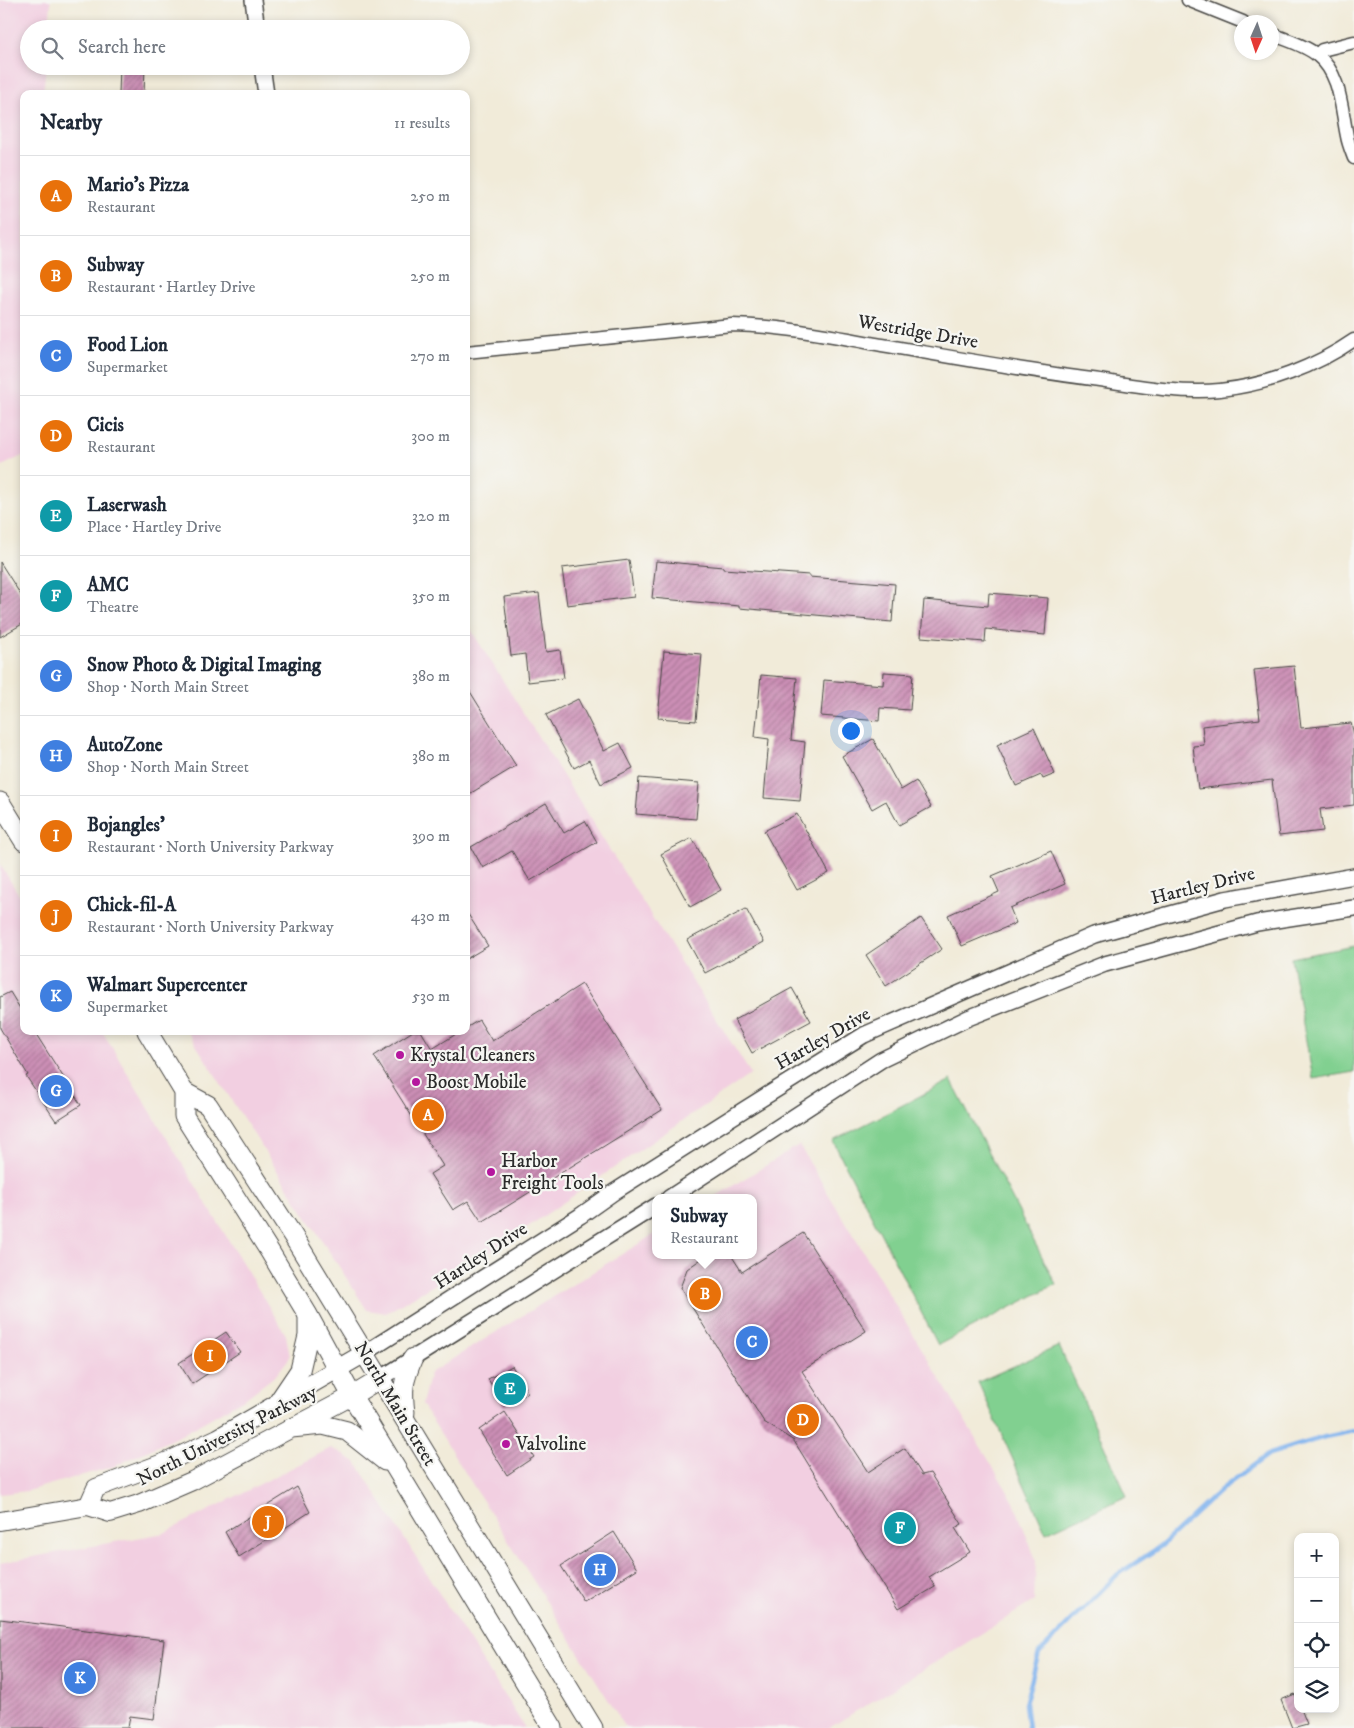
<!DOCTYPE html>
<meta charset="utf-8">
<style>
:root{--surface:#fff;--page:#f2f2f3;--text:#1f2937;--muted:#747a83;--line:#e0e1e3;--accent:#b5179e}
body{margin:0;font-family:"IM FELL DW Pica",serif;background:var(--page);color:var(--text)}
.controls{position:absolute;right:15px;bottom:15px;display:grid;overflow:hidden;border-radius:10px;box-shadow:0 2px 8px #0003}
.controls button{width:45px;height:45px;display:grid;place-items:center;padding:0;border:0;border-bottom:1px solid var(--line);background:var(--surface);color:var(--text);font:25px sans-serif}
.compass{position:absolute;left:1234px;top:15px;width:45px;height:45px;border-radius:50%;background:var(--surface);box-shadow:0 2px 8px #0003;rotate:183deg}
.you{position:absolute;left:850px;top:730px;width:18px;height:18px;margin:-12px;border:4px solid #fff;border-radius:50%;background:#1a73e8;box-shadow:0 0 0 8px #1a73e833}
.badge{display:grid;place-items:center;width:32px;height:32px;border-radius:50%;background:var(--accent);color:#fff;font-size:16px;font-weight:700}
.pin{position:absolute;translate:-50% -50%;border:2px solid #fff;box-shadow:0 1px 5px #0006}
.popup{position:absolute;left:652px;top:1194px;width:105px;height:65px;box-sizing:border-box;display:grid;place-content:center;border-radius:10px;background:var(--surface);filter:drop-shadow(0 1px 4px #0005);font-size:16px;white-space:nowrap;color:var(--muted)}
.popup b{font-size:19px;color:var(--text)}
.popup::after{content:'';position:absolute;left:50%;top:100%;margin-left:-10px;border:10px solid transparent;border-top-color:var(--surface)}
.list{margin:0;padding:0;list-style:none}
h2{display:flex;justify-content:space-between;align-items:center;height:65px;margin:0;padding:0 20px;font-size:21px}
h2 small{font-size:16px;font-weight:400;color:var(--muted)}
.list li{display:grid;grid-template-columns:32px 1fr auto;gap:15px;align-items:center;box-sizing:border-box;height:80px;padding:0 20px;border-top:1px solid var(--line)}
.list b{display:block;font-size:19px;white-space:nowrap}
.list p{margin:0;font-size:16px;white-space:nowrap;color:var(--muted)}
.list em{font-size:16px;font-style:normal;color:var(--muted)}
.icon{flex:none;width:28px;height:28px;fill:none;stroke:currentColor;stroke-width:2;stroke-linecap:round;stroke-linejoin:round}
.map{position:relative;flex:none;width:1354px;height:1728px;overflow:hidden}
.search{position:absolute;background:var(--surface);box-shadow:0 2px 8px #0003;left:20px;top:20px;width:450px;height:55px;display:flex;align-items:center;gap:12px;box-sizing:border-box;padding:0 18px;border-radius:28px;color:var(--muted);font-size:19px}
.panel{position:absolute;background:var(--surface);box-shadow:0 2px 8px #0003;left:20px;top:90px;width:450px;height:945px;border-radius:10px}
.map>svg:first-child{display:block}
.built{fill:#f2cfe1}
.pitch{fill:#81d090;stroke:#567e5e}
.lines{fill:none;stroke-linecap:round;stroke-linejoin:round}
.stream{stroke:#81b4ee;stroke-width:4.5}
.building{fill:url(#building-hatch)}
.minor-casing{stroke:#494845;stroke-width:15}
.tertiary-casing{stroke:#494845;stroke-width:18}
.secondary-casing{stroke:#494845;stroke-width:20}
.primary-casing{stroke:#494845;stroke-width:21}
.minor{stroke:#fff;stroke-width:12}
.tertiary{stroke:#fff;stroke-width:15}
.secondary{stroke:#fff;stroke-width:18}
.primary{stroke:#fff;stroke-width:19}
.poi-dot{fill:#b5179e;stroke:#f6f6f2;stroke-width:2}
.labels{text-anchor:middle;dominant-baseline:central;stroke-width:4.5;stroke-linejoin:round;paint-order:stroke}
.street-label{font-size:19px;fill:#2b2b2b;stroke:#f6f6f2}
.poi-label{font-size:19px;fill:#2b2b2b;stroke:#f6f6f2;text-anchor:start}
</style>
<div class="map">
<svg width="1354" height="1728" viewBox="0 0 1354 1728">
<defs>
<pattern id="building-hatch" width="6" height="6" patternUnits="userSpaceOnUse" patternTransform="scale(1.25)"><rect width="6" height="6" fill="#cc8fb6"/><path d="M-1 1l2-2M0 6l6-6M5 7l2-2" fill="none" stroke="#a67594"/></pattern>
</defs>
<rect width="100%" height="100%" fill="#f6f6f2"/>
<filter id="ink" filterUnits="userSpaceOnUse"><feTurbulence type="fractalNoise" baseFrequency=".02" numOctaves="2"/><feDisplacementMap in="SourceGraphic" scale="10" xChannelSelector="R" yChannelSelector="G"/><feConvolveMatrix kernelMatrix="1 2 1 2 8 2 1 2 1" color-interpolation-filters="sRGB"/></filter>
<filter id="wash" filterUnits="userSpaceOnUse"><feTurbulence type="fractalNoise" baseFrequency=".0096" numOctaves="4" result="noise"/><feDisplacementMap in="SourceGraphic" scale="20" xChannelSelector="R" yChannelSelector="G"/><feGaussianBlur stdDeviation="1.12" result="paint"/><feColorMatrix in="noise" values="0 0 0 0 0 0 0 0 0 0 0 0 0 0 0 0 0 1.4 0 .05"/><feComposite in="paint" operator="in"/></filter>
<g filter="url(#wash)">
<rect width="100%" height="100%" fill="#f1ebd9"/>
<!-- built -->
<g class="built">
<path d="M0 0H50L51 2 49 29H29V66H46L43 94H24V455L0 467Z"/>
<path d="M466 622 751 1074 497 1248 386 1313 367 1310 187 1031H466Z"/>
<path d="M0 864 24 903V1031H102L286 1335 290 1357 276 1375 246 1398 181 1435 115 1466 27 1491 0 1494Z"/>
<path d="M799 1145 1014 1502 1036 1561 1034 1601 829 1728H626L422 1404 430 1373 656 1233V1255H754V1198H713Z"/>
<path d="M331 1448 355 1461 525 1728H0V1563L164 1533Z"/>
</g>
<!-- pitch -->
<g class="pitch">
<path d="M1354 946V1072L1313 1079 1291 958Z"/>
<path d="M951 1080 1056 1284 938 1345 833 1141Z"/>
<path d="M1059 1346 1127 1496 1046 1533 978 1382Z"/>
</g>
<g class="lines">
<!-- stream -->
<path class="stream" d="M1028 1728 1025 1704 1039 1653 1117 1575 1161 1546 1223 1488 1269 1454 1325 1437 1354 1431"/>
</g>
<g id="blocks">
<!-- building -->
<g class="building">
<path d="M120 66H145L144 94H119Z"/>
<path d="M629 560 634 597 567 605 562 568Z"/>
<path d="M656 561 723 567V569L809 575V577L895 584 892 622 739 608V606L652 598Z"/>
<path d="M0 562 24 600V623L0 637Z"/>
<path d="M539 593 546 652 560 650 564 678 528 682 525 654 511 656 504 597Z"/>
<path d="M989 593 1048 598 1045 635 986 629 985 642 921 637 924 600 988 606Z"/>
<path d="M664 651 702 654 696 721 658 718Z"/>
<path d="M1294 666 1301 728 1351 723 1354 734V805L1320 809 1323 831 1279 836 1272 780 1198 789 1193 746 1204 745 1202 726 1260 719 1254 670Z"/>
<path d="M884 672 913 674 910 710 880 708 879 721 821 716 824 680 883 685Z"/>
<path d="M761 675 797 678 791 740 805 742 800 801 764 798 769 739 755 737Z"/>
<path d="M466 685 516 766 466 796Z"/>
<path d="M578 699 604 751 620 743 633 768 601 784 589 760 574 768 546 715Z"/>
<path d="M1034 728 1055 774 1043 779 1041 775 1016 786 997 745Z"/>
<path d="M873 739 901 790 916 781 931 807 899 825 886 801 872 809 842 756Z"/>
<path d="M639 778 699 783 696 819 636 814Z"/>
<path d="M546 803 564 833 585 821 597 842 530 881 512 851 483 868 471 847Z"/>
<path d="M797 814 829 873 797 890 764 831Z"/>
<path d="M692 838 721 890 690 907 661 854Z"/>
<path d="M1051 851 1065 884 1010 908 1016 923 962 946 948 915 999 892 992 876Z"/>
<path d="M746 909 764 942 705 973 687 940Z"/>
<path d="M466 911 488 946 466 959Z"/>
<path d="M921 918 942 949 886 986 866 955Z"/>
<path d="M582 984 662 1110 482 1222 468 1201 453 1210 430 1174 443 1166 374 1056 413 1031H421L432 1049 461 1031H466V1028L479 1020 492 1041Z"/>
<path d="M792 988 811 1021 752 1053 734 1020Z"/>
<path d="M10 992 24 1015V1031H34L81 1105 56 1121 26 1076 28 1075 0 1028V997Z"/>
<path d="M803 1233 866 1331 802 1371 868 1472 905 1448 922 1475 930 1473 962 1524 955 1528 970 1552 929 1577 935 1587 898 1609 794 1441 764 1422 680 1288 687 1269 707 1255H731L742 1272Z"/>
<path d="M226 1332 240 1352 192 1384 179 1363Z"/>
<path d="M512 1366 528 1393 504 1406 488 1379Z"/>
<path d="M505 1412 534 1457 507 1475 479 1430Z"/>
<path d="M297 1487 310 1512 239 1557 225 1532Z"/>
<path d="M614 1532 637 1569 584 1602 561 1566Z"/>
<path d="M0 1619 164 1640 154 1719 130 1716 128 1728H0Z"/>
<path d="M1295 1694 1298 1701V1709H1301L1307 1724 1292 1728 1281 1700Z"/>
</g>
</g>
</g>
<g filter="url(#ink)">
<use href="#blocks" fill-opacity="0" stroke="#494845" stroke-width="1"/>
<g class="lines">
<defs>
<g id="minor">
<path d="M1188 0 1243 22"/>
<path d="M1272 34C1286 40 1305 45 1317 55 1341 74 1341 108 1347 136 1348 143 1351 150 1354 158"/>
<path d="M1317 55 1322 50 1354 42"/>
<path d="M466 352 732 325C783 326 833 336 882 345 952 357 1022 370 1092 379 1134 385 1178 394 1220 390 1267 385 1315 367 1354 340"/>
</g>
<g id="tertiary">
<path d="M253 0 257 29"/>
<path d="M262 66 266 94"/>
<path d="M669 1198 881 1060 968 1018 1105 964 1257 923 1354 908"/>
<path d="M365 1353 580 1216 614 1192 745 1109 864 1035 1094 935 1225 899 1354 876"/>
<path d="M380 1379 656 1206"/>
</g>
<g id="secondary">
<path d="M88 1506 96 1488 171 1460 218 1438 365 1353"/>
<path d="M0 1521 88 1506 110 1513 139 1504 192 1481 352 1396 380 1379"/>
</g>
<g id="primary">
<path d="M0 802 24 841"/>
<path d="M147 1031 184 1092V1116L270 1252 308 1315 352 1396 553 1728"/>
<path d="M184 1092 208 1105 293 1236 593 1728"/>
<path d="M279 1401 300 1370 308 1336V1316"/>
<path d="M405 1413C402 1388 403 1382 413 1358"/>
<path d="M291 1428 323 1425 347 1431 385 1461"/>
</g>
</defs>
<!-- minor casing -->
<use href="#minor" class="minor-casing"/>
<!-- tertiary casing -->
<use href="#tertiary" class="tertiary-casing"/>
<!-- secondary casing -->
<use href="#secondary" class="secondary-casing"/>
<!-- primary casing -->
<use href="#primary" class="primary-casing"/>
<!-- minor -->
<use href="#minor" class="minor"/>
<!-- tertiary -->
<use href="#tertiary" class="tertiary"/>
<!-- secondary -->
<use href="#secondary" class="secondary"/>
<!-- primary -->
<use href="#primary" class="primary"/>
</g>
</g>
<!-- markers -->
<g class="poi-dot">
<circle cx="400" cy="1055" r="5"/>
<circle cx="416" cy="1082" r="5"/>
<circle cx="491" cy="1172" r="5"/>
<circle cx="506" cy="1444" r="5"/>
</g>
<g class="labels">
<!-- street labels -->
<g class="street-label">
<text transform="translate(918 332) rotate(10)">Westridge Drive</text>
<text transform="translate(1203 886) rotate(-14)">Hartley Drive</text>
<text transform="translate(823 1039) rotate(-30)">Hartley Drive</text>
<text transform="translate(481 1256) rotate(-33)">Hartley Drive</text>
<text transform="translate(395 1404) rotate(59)">North Main Street</text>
<text transform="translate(227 1436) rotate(-27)">North University Parkway</text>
</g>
<!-- poi labels -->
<g class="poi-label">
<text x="410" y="1055">Krystal Cleaners</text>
<text x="426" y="1082">Boost Mobile</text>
<text x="501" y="1161">Harbor<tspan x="501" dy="22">Freight Tools</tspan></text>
<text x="516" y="1444">Valvoline</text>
</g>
</g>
</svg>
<div class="controls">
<button>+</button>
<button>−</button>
<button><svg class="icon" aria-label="locate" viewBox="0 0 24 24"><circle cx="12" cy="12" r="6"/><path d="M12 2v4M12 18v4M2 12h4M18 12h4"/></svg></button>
<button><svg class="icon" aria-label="layers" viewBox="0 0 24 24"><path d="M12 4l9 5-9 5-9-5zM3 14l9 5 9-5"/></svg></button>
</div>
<svg class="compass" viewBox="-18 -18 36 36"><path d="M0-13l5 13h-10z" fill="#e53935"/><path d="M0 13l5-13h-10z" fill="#747a83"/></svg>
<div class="you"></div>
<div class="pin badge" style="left:428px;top:1115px;background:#e8710a">A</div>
<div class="pin badge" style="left:705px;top:1294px;background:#e8710a">B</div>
<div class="popup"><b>Subway</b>Restaurant</div>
<div class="pin badge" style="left:752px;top:1342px;background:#3f7fe0">C</div>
<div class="pin badge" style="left:803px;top:1420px;background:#e8710a">D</div>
<div class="pin badge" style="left:510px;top:1389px;background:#0f9aa8">E</div>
<div class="pin badge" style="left:900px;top:1528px;background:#0f9aa8">F</div>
<div class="pin badge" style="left:56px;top:1091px;background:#3f7fe0">G</div>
<div class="pin badge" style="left:600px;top:1570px;background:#3f7fe0">H</div>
<div class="pin badge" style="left:210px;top:1356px;background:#e8710a">I</div>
<div class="pin badge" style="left:268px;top:1522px;background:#e8710a">J</div>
<div class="pin badge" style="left:80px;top:1678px;background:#3f7fe0">K</div>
<div class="search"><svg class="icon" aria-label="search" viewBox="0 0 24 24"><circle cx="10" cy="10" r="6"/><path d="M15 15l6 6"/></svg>Search here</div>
<section class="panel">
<h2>Nearby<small>11 results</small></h2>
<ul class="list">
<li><span class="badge" style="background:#e8710a">A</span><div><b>Mario's Pizza</b><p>Restaurant</p></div><em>250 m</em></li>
<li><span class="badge" style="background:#e8710a">B</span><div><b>Subway</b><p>Restaurant · Hartley Drive</p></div><em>250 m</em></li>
<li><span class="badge" style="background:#3f7fe0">C</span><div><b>Food Lion</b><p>Supermarket</p></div><em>270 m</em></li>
<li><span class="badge" style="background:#e8710a">D</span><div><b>Cicis</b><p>Restaurant</p></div><em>300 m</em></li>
<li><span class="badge" style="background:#0f9aa8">E</span><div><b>Laserwash</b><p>Place · Hartley Drive</p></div><em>320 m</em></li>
<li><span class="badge" style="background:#0f9aa8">F</span><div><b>AMC</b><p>Theatre</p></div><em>350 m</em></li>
<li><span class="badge" style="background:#3f7fe0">G</span><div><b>Snow Photo &amp; Digital Imaging</b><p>Shop · North Main Street</p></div><em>380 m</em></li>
<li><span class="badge" style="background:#3f7fe0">H</span><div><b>AutoZone</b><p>Shop · North Main Street</p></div><em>380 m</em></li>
<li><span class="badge" style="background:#e8710a">I</span><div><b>Bojangles'</b><p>Restaurant · North University Parkway</p></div><em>390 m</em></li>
<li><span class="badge" style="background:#e8710a">J</span><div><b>Chick-fil-A</b><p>Restaurant · North University Parkway</p></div><em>430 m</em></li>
<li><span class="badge" style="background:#3f7fe0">K</span><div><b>Walmart Supercenter</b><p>Supermarket</p></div><em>530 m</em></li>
</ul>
</section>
</div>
